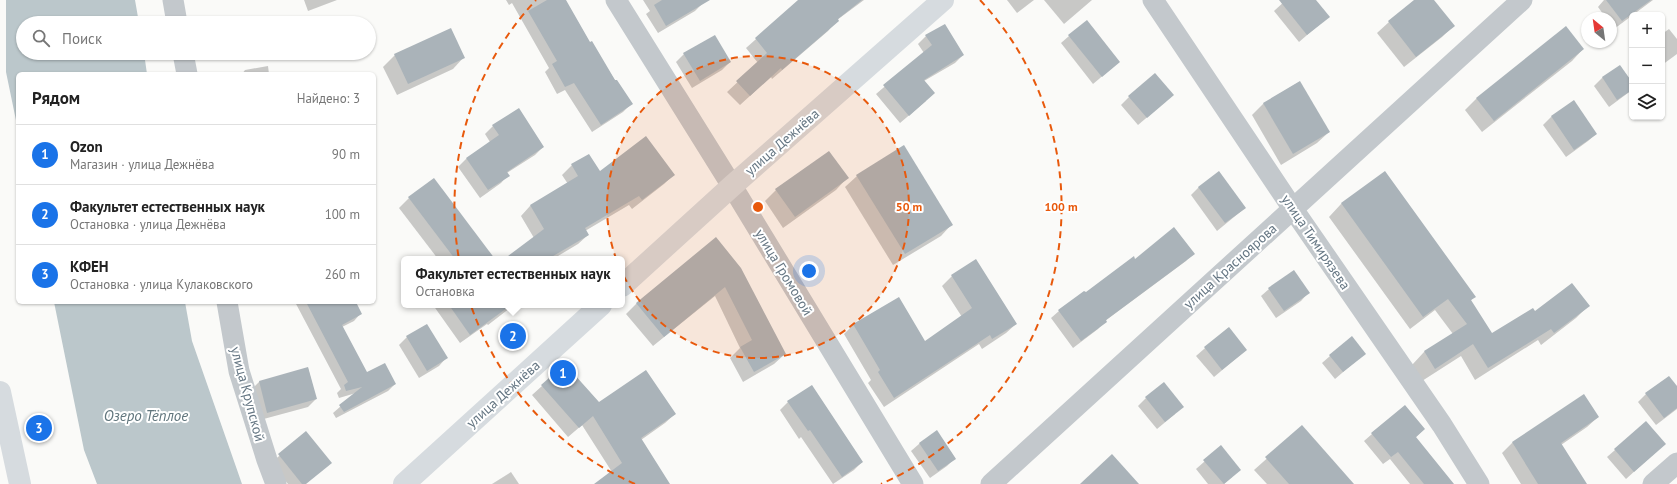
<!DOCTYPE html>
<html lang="ru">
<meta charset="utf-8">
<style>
:root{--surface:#fff;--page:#f2f2f2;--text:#222;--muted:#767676;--line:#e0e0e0;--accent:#1a73e8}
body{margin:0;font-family:"PT Sans",sans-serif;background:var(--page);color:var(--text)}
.controls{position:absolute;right:12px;top:12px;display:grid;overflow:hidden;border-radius:6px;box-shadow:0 1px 3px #0004}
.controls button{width:36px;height:36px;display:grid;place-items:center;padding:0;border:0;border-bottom:1px solid var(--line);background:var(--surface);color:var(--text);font:20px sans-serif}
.compass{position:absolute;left:1581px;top:12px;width:36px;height:36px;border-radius:50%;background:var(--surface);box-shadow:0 1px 3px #0004;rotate:331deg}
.you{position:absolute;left:809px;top:271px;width:14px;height:14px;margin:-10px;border:3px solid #fff;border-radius:50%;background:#1a73e8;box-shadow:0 0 0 6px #1a73e833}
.badge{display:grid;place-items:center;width:26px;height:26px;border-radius:50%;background:var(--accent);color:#fff;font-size:13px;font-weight:700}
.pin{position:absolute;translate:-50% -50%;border:2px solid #fff;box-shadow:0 1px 4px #0006}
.popup{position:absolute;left:401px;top:256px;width:224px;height:52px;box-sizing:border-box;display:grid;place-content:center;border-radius:6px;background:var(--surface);filter:drop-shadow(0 1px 3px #0005);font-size:13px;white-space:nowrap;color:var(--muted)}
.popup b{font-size:15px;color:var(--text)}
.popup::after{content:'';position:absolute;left:50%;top:100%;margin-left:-8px;border:8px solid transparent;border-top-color:var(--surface)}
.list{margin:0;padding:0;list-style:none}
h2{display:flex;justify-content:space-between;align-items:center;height:52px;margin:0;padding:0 16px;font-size:17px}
h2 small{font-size:13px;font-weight:400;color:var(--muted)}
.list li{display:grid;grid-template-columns:26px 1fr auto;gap:12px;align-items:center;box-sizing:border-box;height:60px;padding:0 16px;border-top:1px solid var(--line)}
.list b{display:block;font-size:15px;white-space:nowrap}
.list p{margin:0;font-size:13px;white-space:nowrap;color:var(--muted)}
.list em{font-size:13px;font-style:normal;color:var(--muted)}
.icon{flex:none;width:22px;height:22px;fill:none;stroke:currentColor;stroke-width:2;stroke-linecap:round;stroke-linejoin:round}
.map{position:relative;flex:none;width:1677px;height:484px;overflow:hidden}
.search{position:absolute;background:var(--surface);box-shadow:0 1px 3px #0004;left:16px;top:16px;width:360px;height:44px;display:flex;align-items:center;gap:10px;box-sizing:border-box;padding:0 14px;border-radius:22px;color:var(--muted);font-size:15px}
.panel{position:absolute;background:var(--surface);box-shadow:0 1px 3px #0004;left:16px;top:72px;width:360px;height:232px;border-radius:6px}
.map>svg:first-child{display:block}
.water{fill:#bbc7cb}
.shadow{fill:#0003}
.building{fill:#aab3b9}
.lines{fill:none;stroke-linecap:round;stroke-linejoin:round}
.minor{stroke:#c3c8cc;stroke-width:21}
.major{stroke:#d6dbdf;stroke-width:22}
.ring{fill:none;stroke:#e8590c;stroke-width:2;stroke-dasharray:7 5}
.labels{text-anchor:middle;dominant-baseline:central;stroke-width:4;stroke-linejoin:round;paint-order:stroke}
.street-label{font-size:14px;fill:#657683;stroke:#fff}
.water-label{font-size:15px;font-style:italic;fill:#60757c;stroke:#fff}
.centre{fill:#e8590c;stroke:#fff;stroke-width:2}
.ring-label{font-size:12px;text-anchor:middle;font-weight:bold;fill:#e8590c;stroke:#fff;stroke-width:4;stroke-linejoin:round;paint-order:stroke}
</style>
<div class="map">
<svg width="1677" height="484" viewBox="0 0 1677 484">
<rect width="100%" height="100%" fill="#fafaf8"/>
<!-- water -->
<g class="water">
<path d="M6 0H135L139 23H23V53H144L147 74H18V130L6 72Z"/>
<path d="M54 302H185L192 341 242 484H97L84 450Z"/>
</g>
<!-- shadow -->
<g class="shadow">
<path d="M304 0H337L308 11Z"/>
<path d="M506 0H565L590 43 631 104 623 112 592 132 565 90 557 94 545 72 549 68 512 3 509 5Z"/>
<path d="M643 0H701L703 3 695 11 658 33 646 14 650 11Z"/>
<path d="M800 0H864L837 20 828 31 772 79 771 77 740 105 727 92 758 63 746 48Z"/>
<path d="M1007 0H1034L1017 13Z"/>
<path d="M1044 0H1092L1064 24Z"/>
<path d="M1286 0H1315L1328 17 1299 42 1274 11Z"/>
<path d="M1416 0H1432L1453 26 1442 37 1404 67 1377 33 1389 22Z"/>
<path d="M1604 0H1653L1614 29 1611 24V18H1606L1598 7Z"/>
<path d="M1566 28 1583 49 1572 61 1482 132 1465 110 1476 99Z"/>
<path d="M1669 29 1677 39V54L1662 65V34Z"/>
<path d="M926 36 963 55 955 63 924 81 926 101 900 123 876 94 924 53 918 44Z"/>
<path d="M1069 36 1119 62 1093 84 1061 43Z"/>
<path d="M684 54 730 62 722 70 692 88 676 62Z"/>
<path d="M395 55 464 57 453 69 397 95 383 67Z"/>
<path d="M268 66 269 74H242L245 70Z"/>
<path d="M1620 66 1632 83V90L1609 107 1594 86 1602 78Z"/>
<path d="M1299 82 1329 132 1317 143 1281 165 1252 115 1263 104Z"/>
<path d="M1129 97 1165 102 1138 125 1121 105Z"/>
<path d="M1574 102 1596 134 1588 141 1566 157 1543 125 1551 117Z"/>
<path d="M493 126 543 147 535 155 507 173 508 175 501 183 480 198 458 167 466 159 490 142 485 134Z"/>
<path d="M572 165 599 173 674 174 664 184 632 209 629 205 585 231 588 235 578 244 553 259H505L534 238 521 216 530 206 568 184 562 175Z"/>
<path d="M1384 173 1474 297 1470 301 1492 335 1535 312 1588 306 1576 318 1541 345 1538 340 1475 380 1461 356 1422 381 1412 365 1424 352 1453 334 1435 310 1410 329 1329 217 1341 204Z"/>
<path d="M857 176 952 224 941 236 893 265 845 187Z"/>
<path d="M847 178 836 190 783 228 765 201 776 190Z"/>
<path d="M1199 187 1245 208 1217 231 1191 195Z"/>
<path d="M409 198 494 259H438L399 208Z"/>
<path d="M716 239 785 354 774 364 743 382 730 358 740 348 715 296 653 346 626 314 637 303Z"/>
<path d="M1193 253 1186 261 1105 321 1098 329 1073 348 1051 318 1059 311 1135 260Z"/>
<path d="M952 276 1016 324 1006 333 982 349 979 344 884 407 868 383 871 380 844 334 854 324 924 343 962 317 942 286Z"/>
<path d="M1269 289 1308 293 1301 301 1276 318 1261 296Z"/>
<path d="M295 302H355L361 313 354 321 342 327 366 374 395 384 388 391 336 418 333 413 356 393 339 398 337 393 341 389Z"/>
<path d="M433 305H514L488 325 487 324 460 343Z"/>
<path d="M426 325 446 358 439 366 419 378 399 345 407 337Z"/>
<path d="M1228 328 1246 350 1214 377 1196 356Z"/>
<path d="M1330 356 1356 361 1335 379 1322 363Z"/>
<path d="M308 368 316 399 308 407 260 420 251 390 259 382Z"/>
<path d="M542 386 599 403 675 414 665 423 641 440 669 484H596L612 472 582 425 568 437 532 395Z"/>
<path d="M1677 388V409L1656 425 1638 402 1646 394Z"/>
<path d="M1584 396 1598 417 1587 427 1561 445 1585 484H1521L1502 453 1512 443Z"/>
<path d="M1146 398 1175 414 1157 429 1138 406Z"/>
<path d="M788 402 862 462 854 470 833 484 801 437 799 439 780 410Z"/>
<path d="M1302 427 1352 484H1267L1254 470Z"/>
<path d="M1424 429 1415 438 1451 484H1410L1390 459 1383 464 1364 441 1372 434Z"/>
<path d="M937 432 955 458 947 466 930 478 911 451 919 444Z"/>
<path d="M306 433V484H288L271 463Z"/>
<path d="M1221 447 1232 477 1224 484H1208L1196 469Z"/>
<path d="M1615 450 1657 451 1626 479 1607 457Z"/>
<path d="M511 472 519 484H492Z"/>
</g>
<!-- building -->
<g class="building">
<path d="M547 0H566L590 42 592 41 615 80H617L633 104 601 125 574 83 565 87 552 64 557 61 528 11Z"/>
<path d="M662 0H710L666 26 654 5Z"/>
<path d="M798 0H862L838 19 839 21 782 70 781 68 750 96 736 81 767 53 755 38Z"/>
<path d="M1279 0H1316L1330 17 1307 35Z"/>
<path d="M1414 0H1434L1455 26 1416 57 1388 21Z"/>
<path d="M1606 0H1651L1622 21Z"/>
<path d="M1087 20 1120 62 1102 77 1068 35Z"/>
<path d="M945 24 964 55 924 80 935 93 909 116 883 85 932 45 925 35Z"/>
<path d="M1566 26 1584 49 1494 121 1476 98Z"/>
<path d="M451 28 465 58 408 84 394 54Z"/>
<path d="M715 35 731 62 700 81 683 53Z"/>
<path d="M1620 65 1632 82V90L1617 100 1602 77Z"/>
<path d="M1155 73 1174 95 1147 118 1128 96Z"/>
<path d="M1300 81 1330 132 1293 154 1263 103Z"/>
<path d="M1574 100 1597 134 1574 150 1551 116Z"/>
<path d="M519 108 544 147 507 172 510 176 488 190 466 158 499 135 492 125Z"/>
<path d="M646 136 675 175 642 200 639 196 585 228 589 235 548 259H504L544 229 530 205 578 176 571 164 589 154 600 171Z"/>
<path d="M904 145 953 225 905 254 856 175Z"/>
<path d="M829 151 849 178 795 217 775 189Z"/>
<path d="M1219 171 1246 208 1225 223 1198 187Z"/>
<path d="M1385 171 1476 297 1471 300 1492 333 1533 308 1535 311 1572 283 1590 306 1554 333 1551 329 1488 368 1473 344 1435 369 1424 351 1467 324 1448 299 1423 317 1341 203Z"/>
<path d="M434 178 495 259H455L408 197Z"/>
<path d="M1174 227 1195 254 1106 320 1107 322 1081 341 1058 310 1084 291 1086 292 1134 256 1135 259Z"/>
<path d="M716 237 741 268 786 354 754 372 740 347 752 340 725 287 664 337 636 303Z"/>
<path d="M976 259 1017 324 992 339 990 335 894 398 878 372 880 370 853 324 899 297 925 341 972 308 951 275Z"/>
<path d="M1294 270 1310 293 1284 311 1268 288Z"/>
<path d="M306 302H356L362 314 342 325 367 372 385 363 396 384 344 412 339 405 362 387 346 391 344 385 348 382Z"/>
<path d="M449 305H511L470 335Z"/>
<path d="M427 324 448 358 427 371 406 336Z"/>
<path d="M1229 327 1247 350 1222 370 1204 347Z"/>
<path d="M1352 336 1366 354 1343 372 1329 355Z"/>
<path d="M565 364 599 402 646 370 676 414 641 438 670 484H594L622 463 593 416 579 428 541 385Z"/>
<path d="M308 367 317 399 267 413 259 381Z"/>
<path d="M1669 376 1677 386V408L1664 418 1645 393Z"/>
<path d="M1164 382 1184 407 1165 422 1145 397Z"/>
<path d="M812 385 863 462 842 477 810 430 808 431 787 401Z"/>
<path d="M1584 394 1599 417 1561 443 1587 484H1538L1512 442Z"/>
<path d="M1405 405 1425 429 1416 437 1454 484H1424L1398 452 1391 457 1371 433Z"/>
<path d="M1646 421 1666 444 1634 472 1614 449Z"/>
<path d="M1302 425 1354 484H1289L1265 457Z"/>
<path d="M937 430 956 459 938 471 919 443Z"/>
<path d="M306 431 332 463 306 484H302L278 454Z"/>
<path d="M1221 445 1241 470 1224 484 1203 460Z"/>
<path d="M1112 454 1139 484H1080Z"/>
</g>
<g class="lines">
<!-- minor -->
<g class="minor">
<path d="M173 0 177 23"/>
<path d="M616 0 732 186 913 484"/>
<path d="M1153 0 1293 209 1442 425 1479 484"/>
<path d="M183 53 187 74"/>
<path d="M227 302 239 371 267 460 276 484"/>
<path d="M991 484 1522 0"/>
<path d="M1653 484 1677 463"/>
</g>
<!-- major -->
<g class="major">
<path d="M622 286 732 186 943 0"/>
<path d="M0 392 20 484"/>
<path d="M404 484 601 305"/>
</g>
</g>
<!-- distance rings -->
<circle cx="758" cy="207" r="151" fill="#e8590c" fill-opacity=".12"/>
<g class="ring">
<circle cx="758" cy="207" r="151"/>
<path d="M635 484A303 303 0 0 1 536 0M980 0A303 303 0 0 1 881 484"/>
</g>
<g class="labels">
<!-- street labels -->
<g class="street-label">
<text transform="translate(782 142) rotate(-41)">улица Дежнёва</text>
<text transform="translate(1316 242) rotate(56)">улица Тимирязева</text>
<text transform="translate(1230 266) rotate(-42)">улица Красноярова</text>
<text transform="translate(784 272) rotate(59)">улица Громовой</text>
<text transform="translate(248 394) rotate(75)">улица Крупской</text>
<text transform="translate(503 394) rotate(-42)">улица Дежнёва</text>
</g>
<!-- water labels -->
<g class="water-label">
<text x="146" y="415">Озеро Тёплое</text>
</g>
</g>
<circle cx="758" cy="207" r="6" class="centre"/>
<g class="ring-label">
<text x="909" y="211">50 m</text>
<text x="1061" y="211">100 m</text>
</g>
</svg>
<div class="controls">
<button>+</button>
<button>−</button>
<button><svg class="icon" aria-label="layers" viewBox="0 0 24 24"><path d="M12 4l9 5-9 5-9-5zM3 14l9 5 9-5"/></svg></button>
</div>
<svg class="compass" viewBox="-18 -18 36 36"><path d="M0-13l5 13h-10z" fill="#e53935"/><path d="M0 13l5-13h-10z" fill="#767676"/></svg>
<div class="you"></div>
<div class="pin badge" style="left:563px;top:373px">1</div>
<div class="pin badge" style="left:513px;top:336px">2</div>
<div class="popup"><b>Факультет естественных наук</b>Остановка</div>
<div class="pin badge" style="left:39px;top:428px">3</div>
<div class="search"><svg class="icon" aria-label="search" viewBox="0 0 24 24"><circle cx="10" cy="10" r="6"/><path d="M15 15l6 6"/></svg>Поиск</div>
<section class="panel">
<h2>Рядом<small>Найдено: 3</small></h2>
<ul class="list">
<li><span class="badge">1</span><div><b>Ozon</b><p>Магазин · улица Дежнёва</p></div><em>90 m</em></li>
<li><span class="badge">2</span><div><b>Факультет естественных наук</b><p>Остановка · улица Дежнёва</p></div><em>100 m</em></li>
<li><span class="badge">3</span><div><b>КФЕН</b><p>Остановка · улица Кулаковского</p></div><em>260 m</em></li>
</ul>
</section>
</div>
